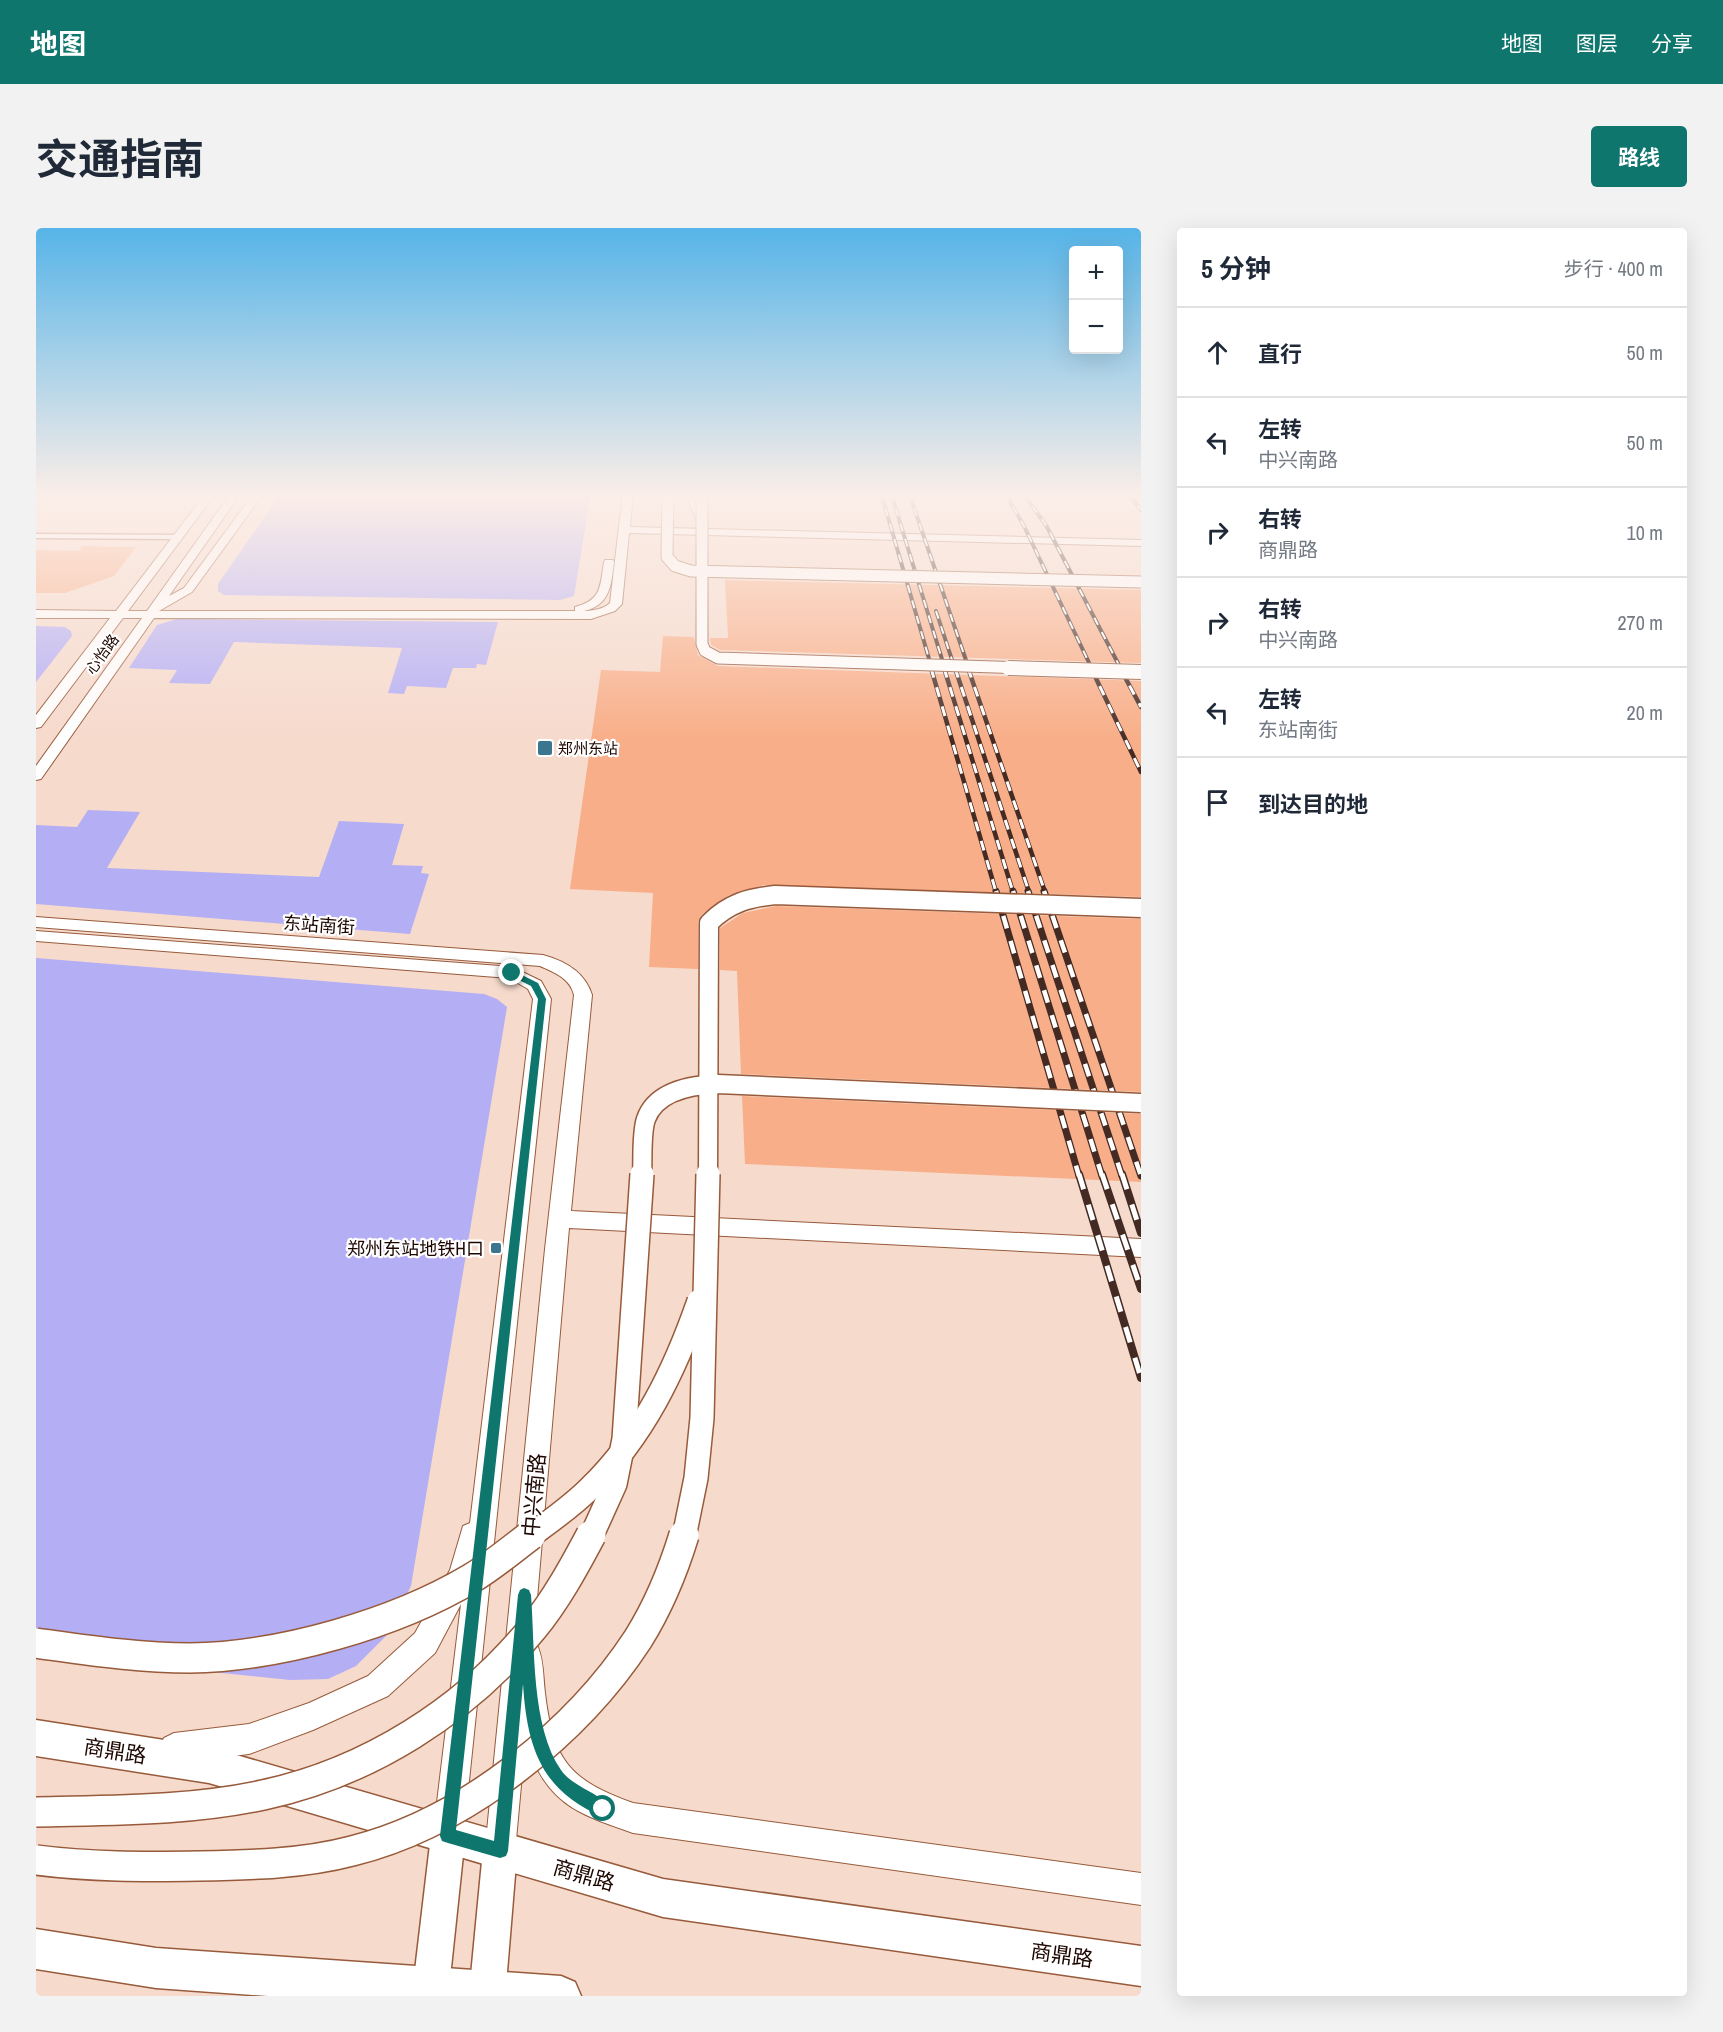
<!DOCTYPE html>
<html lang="zh">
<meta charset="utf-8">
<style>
:root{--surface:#fff;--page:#f2f2f3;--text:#1f2937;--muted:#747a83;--line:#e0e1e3;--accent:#0f766e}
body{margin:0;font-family:"Archivo Narrow","Noto Sans SC",sans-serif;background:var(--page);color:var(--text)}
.controls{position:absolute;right:18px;top:18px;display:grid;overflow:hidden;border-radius:6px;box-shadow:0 6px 24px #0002}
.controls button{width:54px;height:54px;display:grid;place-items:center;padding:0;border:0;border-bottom:2px solid var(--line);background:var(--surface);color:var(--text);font:30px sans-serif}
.stop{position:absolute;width:18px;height:18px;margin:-14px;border:4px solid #0f766e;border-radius:50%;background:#fff}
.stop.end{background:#0f766e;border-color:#fff;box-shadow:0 2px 6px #0008}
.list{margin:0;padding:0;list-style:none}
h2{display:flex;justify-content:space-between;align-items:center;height:78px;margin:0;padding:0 24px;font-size:26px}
h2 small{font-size:20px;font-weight:400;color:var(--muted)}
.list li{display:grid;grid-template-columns:39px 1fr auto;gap:18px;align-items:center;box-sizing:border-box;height:90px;padding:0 24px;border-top:2px solid var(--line)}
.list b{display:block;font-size:22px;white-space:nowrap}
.list p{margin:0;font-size:20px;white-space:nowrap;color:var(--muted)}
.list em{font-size:20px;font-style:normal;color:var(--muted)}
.icon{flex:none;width:33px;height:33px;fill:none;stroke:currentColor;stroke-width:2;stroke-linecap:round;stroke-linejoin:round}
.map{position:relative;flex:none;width:1105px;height:1768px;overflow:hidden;border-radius:6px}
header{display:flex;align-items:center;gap:36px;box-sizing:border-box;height:84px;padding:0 30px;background:var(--accent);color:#fff}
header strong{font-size:28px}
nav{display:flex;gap:33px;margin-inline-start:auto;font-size:21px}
.intro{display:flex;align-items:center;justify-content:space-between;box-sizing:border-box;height:144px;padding:0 36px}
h1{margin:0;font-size:42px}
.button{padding:15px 27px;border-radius:6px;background:var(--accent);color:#fff;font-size:21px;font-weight:700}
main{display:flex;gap:36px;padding:0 36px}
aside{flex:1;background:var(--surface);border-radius:6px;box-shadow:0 6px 24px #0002}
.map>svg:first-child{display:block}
.green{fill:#b4aef5}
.building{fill:#f8ae88}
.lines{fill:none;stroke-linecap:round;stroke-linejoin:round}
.minor-casing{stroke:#975a3a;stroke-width:3}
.tertiary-casing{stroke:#975a3a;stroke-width:2}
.secondary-casing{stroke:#975a3a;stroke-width:3}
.primary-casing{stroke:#975a3a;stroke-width:3}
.minor{fill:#fff;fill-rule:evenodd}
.tertiary{fill:#fff;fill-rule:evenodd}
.secondary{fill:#fff;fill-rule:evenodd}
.primary{fill:#fff;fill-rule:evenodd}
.rail-far3-casing{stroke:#432b24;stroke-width:4}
.rail-far2-casing{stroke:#432b24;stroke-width:4.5}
.rail-far1-casing{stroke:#432b24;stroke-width:7}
.rail-casing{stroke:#432b24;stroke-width:8}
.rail-far3{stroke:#fff;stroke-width:2;stroke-dasharray:8;stroke-linecap:butt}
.rail-far2{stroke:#fff;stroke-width:3;stroke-dasharray:10;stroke-linecap:butt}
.rail-far1{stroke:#fff;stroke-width:4.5;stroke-dasharray:13;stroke-linecap:butt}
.rail{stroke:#fff;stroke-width:5;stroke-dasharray:16;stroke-linecap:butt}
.tertiary-bridge-far4-casing{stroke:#975a3a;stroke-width:13;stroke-linecap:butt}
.tertiary-bridge-far3-casing{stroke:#975a3a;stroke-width:16;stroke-linecap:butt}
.tertiary-bridge-far2-casing{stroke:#975a3a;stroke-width:21;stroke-linecap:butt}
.tertiary-bridge-far1-casing{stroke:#975a3a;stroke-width:26;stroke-linecap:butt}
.tertiary-bridge-casing{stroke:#975a3a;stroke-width:32;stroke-linecap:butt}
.tertiary-bridge-far4{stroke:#fff;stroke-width:11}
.tertiary-bridge-far3{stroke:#fff;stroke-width:14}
.tertiary-bridge-far2{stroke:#fff;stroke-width:18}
.tertiary-bridge-far1{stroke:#fff;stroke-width:23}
.tertiary-bridge{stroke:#fff;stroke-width:29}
.route{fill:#0f766e}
.poi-dot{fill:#3b768e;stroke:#fff;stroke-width:2}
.labels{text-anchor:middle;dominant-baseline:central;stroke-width:4.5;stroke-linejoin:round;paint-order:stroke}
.far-street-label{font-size:15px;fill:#1d0600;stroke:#fff}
.far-poi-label{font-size:15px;fill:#1d0600;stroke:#fff;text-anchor:start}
.street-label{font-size:18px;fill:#1d0600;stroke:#fff}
.poi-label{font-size:18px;fill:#1d0600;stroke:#fff;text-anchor:end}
.near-street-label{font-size:21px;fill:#1d0600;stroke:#fff}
</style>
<header>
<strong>地图</strong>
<nav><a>地图</a><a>图层</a><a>分享</a></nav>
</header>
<div class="intro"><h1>交通指南</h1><a class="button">路线</a></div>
<main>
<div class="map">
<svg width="1105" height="1768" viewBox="0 0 1105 1768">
<rect width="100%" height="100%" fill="#f6dacc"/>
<!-- green -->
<g class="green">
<path d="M245 265H555L538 368 524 372 188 367 182 363V356Z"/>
<path d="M141 391 462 394 450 437 441 436 440 440H417L410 460 371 458 368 466 352 465 366 420 198 414 174 456 133 455 141 442 93 440 121 397Z"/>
<path d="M0 398 29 399 35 403 36 408 0 454Z"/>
<path d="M52 582 104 584 71 640 283 649 303 593 368 596 356 637 387 638 385 645 393 646 374 706 0 676V597L41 599Z"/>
<path d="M0 730 448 766 461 771 471 779 375 1358 352 1406 320 1438 292 1451 254 1452 0 1426Z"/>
</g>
<!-- building -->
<g class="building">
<path d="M46 318 100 319 78 348 29 365H0V322L43 323Z"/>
<path d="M689 352 1105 362V435L684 422 675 417 674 410H692Z"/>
<path d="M627 408 658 409 662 427 682 438 1105 453V669L728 657 691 668 665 687 662 695V741L613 739 617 665 534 661 565 442 624 444Z"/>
<path d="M740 678 1105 691V864L705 846 701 743 684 742V700L707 685Z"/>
<path d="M706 868 1105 886V954L709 936Z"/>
</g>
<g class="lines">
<defs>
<path id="minor" d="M0 306 141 307 145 309 141 311 0 310Z"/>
<g id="tertiary">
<path d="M170 265H180L92 383H111L195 265H205L133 368 148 360 218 265H228L156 364 123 383H539V379C566 372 564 358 568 334L569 332H577L578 334C575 358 574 377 548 383 556 383 568 381 574 375L587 265H597L594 299 1105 312V318L593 305 586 376 579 383 555 391 118 390 5 551 0 552V538L106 390H87L5 499 0 500V487L74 390H0V382L80 383Z"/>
<path d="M649 265H659L671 293 670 295 661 293Z"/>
<path d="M0 689 507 727C529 733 549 744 556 767L535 983 1105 1011V1029L533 1000 497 1417 502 1419C508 1434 507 1449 509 1465 517 1532 533 1552 597 1575L1105 1645V1677L597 1605C537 1584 513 1576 489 1514L479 1623 475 1634 464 1638 453 1634 449 1623 509 1021 538 767C534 750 519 745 504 738L0 699Z"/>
<path d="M0 703 476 739 505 753 515 771 429 1591 425 1602 414 1606 403 1602 399 1591 425 1376 399 1425 352 1468 277 1502 213 1526 138 1535 128 1530 123 1520 128 1510 138 1505 213 1496 273 1475 332 1448 379 1405 414 1342 427 1298 434 1295 497 771 492 761 473 750 0 713Z"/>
</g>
<g id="secondary">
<path d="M412 1591 424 1596 429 1608 412 1768H376L395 1608 400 1596Z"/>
<path d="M464 1606 476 1611 481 1623 469 1768H433L447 1623 452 1611Z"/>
</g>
<g id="primary">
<path d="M0 1492 173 1519 627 1651 1105 1718V1758L627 1689 173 1555 0 1528Z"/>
<path d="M0 1701 120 1720 525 1748 539 1754 545 1768H232L120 1760 0 1741Z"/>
</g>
</defs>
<!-- minor casing -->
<use href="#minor" class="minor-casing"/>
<!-- tertiary casing -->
<use href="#tertiary" class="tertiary-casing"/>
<!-- secondary casing -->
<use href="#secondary" class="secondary-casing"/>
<!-- primary casing -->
<use href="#primary" class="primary-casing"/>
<!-- minor -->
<use href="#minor" class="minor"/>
<!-- tertiary -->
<use href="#tertiary" class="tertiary"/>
<!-- secondary -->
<use href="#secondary" class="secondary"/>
<!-- primary -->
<use href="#primary" class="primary"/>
<defs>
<g id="rail-far3">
<path d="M845 265 896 441"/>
<path d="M855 265 909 441"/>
<path d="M873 265 933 441"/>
<path d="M969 265 988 298 1056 441"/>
<path d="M987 265 1011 299 1085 441"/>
<path d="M1092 265 1105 282"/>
<path d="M900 383 919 441"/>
</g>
<g id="rail-far2">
<path d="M895 440 960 664"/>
<path d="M908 440 977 664"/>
<path d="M919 440 993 664"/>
<path d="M932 440 1009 664"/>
<path d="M1055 440 1105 544"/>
<path d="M1084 440 1105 479"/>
</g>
<g id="rail-far1">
<path d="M960 663 1043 948"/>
<path d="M977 663 1066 948"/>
<path d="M992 663 1086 948"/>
<path d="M1008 663 1105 948"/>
</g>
<g id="rail">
<path d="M1043 946 1105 1150"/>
<path d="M1066 946 1105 1061"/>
<path d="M1086 946 1105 1005"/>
</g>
</defs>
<!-- rail-far3 casing -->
<use href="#rail-far3" class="rail-far3-casing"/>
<!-- rail-far2 casing -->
<use href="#rail-far2" class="rail-far2-casing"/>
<!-- rail-far1 casing -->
<use href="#rail-far1" class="rail-far1-casing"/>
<!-- rail casing -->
<use href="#rail" class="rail-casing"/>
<!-- rail-far3 -->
<use href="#rail-far3" class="rail-far3"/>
<!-- rail-far2 -->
<use href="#rail-far2" class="rail-far2"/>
<!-- rail-far1 -->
<use href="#rail-far1" class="rail-far1"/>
<!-- rail -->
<use href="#rail" class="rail"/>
<defs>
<g id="tertiary-bridge-far4">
<path d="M632 265 631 329 639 338 655 343 1105 354"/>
<path d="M666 265V416L669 423 682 430 1017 441"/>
</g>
<path id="tertiary-bridge-far3" d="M972 440 1105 444"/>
<g id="tertiary-bridge-far2">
<path d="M606 948C607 932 605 905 610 891 620 863 656 857 682 856L1105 875"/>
<path d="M672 948 673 695C693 675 712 670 739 667L1105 680"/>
</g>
<g id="tertiary-bridge-far1">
<path d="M493 1309C513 1294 535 1279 553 1261 607 1209 639 1142 663 1073"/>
<path d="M555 1309 579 1256 588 1211 606 946"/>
<path d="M648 1309 660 1250 666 1190 672 946"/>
</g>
<g id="tertiary-bridge">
<path d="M0 1415C51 1422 102 1430 154 1430 243 1429 359 1396 436 1350 456 1338 475 1322 495 1307"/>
<path d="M0 1584C76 1582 153 1583 227 1567 331 1545 430 1483 497 1400 520 1372 538 1339 555 1307"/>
<path d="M0 1632C54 1639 108 1639 163 1638 214 1637 267 1636 316 1623 428 1595 540 1506 602 1411 622 1379 637 1343 648 1307"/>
</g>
</defs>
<!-- tertiary-bridge-far4 casing -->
<use href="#tertiary-bridge-far4" class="tertiary-bridge-far4-casing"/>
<!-- tertiary-bridge-far3 casing -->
<use href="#tertiary-bridge-far3" class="tertiary-bridge-far3-casing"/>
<!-- tertiary-bridge-far2 casing -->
<use href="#tertiary-bridge-far2" class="tertiary-bridge-far2-casing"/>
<!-- tertiary-bridge-far1 casing -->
<use href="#tertiary-bridge-far1" class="tertiary-bridge-far1-casing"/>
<!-- tertiary-bridge casing -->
<use href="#tertiary-bridge" class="tertiary-bridge-casing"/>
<!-- tertiary-bridge-far4 -->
<use href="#tertiary-bridge-far4" class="tertiary-bridge-far4"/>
<!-- tertiary-bridge-far3 -->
<use href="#tertiary-bridge-far3" class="tertiary-bridge-far3"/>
<!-- tertiary-bridge-far2 -->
<use href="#tertiary-bridge-far2" class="tertiary-bridge-far2"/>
<!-- tertiary-bridge-far1 -->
<use href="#tertiary-bridge-far1" class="tertiary-bridge-far1"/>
<!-- tertiary-bridge -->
<use href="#tertiary-bridge" class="tertiary-bridge"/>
</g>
<!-- sky -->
<linearGradient id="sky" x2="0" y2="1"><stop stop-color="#56b4e8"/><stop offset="0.52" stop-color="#fbeee8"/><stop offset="1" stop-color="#fbeee8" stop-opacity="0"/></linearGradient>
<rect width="1105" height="513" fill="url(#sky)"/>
<!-- route -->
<path class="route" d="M476 742 502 755 510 771 420 1602 458 1613 482 1367 484 1362 488 1360 493 1362 495 1367C499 1419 495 1499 525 1542 536 1559 569 1567 575 1581L573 1587 567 1589C505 1563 491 1519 487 1456L472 1623 470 1628 464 1630 412 1615 406 1613 404 1608 502 771 495 758 473 747V743Z"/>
<!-- markers -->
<g class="poi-dot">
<rect x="501" y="512" width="16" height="16" rx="3"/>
<rect x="454" y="1014" width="12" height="12" rx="3"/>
</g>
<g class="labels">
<!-- far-street labels -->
<g class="far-street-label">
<text transform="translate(66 426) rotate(-54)">心怡路</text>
</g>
<!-- far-poi labels -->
<g class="far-poi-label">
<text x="522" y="520">郑州东站</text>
</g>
<!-- street labels -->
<g class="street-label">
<text transform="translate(283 697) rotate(4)">东站南街</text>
</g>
<!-- poi labels -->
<g class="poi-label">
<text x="448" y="1020">郑州东站地铁H口</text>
</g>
<!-- near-street labels -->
<g class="near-street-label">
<text transform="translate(498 1267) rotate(-85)">中兴南路</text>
<text transform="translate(79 1523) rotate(9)">商鼎路</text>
<text transform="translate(548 1647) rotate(16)">商鼎路</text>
<text transform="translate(1026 1727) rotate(8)">商鼎路</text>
</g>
</g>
</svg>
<div class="controls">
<button>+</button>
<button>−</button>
</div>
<div class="stop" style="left:567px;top:1581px"></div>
<div class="stop end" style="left:476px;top:745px"></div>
</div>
<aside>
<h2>5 分钟<small>步行 · 400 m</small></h2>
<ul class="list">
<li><svg class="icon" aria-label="ahead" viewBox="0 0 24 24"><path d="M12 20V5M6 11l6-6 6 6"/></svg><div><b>直行</b></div><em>50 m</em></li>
<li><svg class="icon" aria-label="left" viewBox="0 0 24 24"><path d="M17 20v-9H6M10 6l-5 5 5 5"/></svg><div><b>左转</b><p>中兴南路</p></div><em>50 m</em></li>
<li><svg class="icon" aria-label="right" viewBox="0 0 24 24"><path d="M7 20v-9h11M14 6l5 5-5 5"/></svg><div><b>右转</b><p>商鼎路</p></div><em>10 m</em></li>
<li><svg class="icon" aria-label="right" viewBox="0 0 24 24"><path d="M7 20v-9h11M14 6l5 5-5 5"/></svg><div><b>右转</b><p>中兴南路</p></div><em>270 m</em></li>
<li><svg class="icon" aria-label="left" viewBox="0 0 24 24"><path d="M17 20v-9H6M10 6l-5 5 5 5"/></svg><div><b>左转</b><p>东站南街</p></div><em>20 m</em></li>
<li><svg class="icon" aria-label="arrive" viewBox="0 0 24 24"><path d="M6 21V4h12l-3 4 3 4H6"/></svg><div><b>到达目的地</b></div></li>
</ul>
</aside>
</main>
